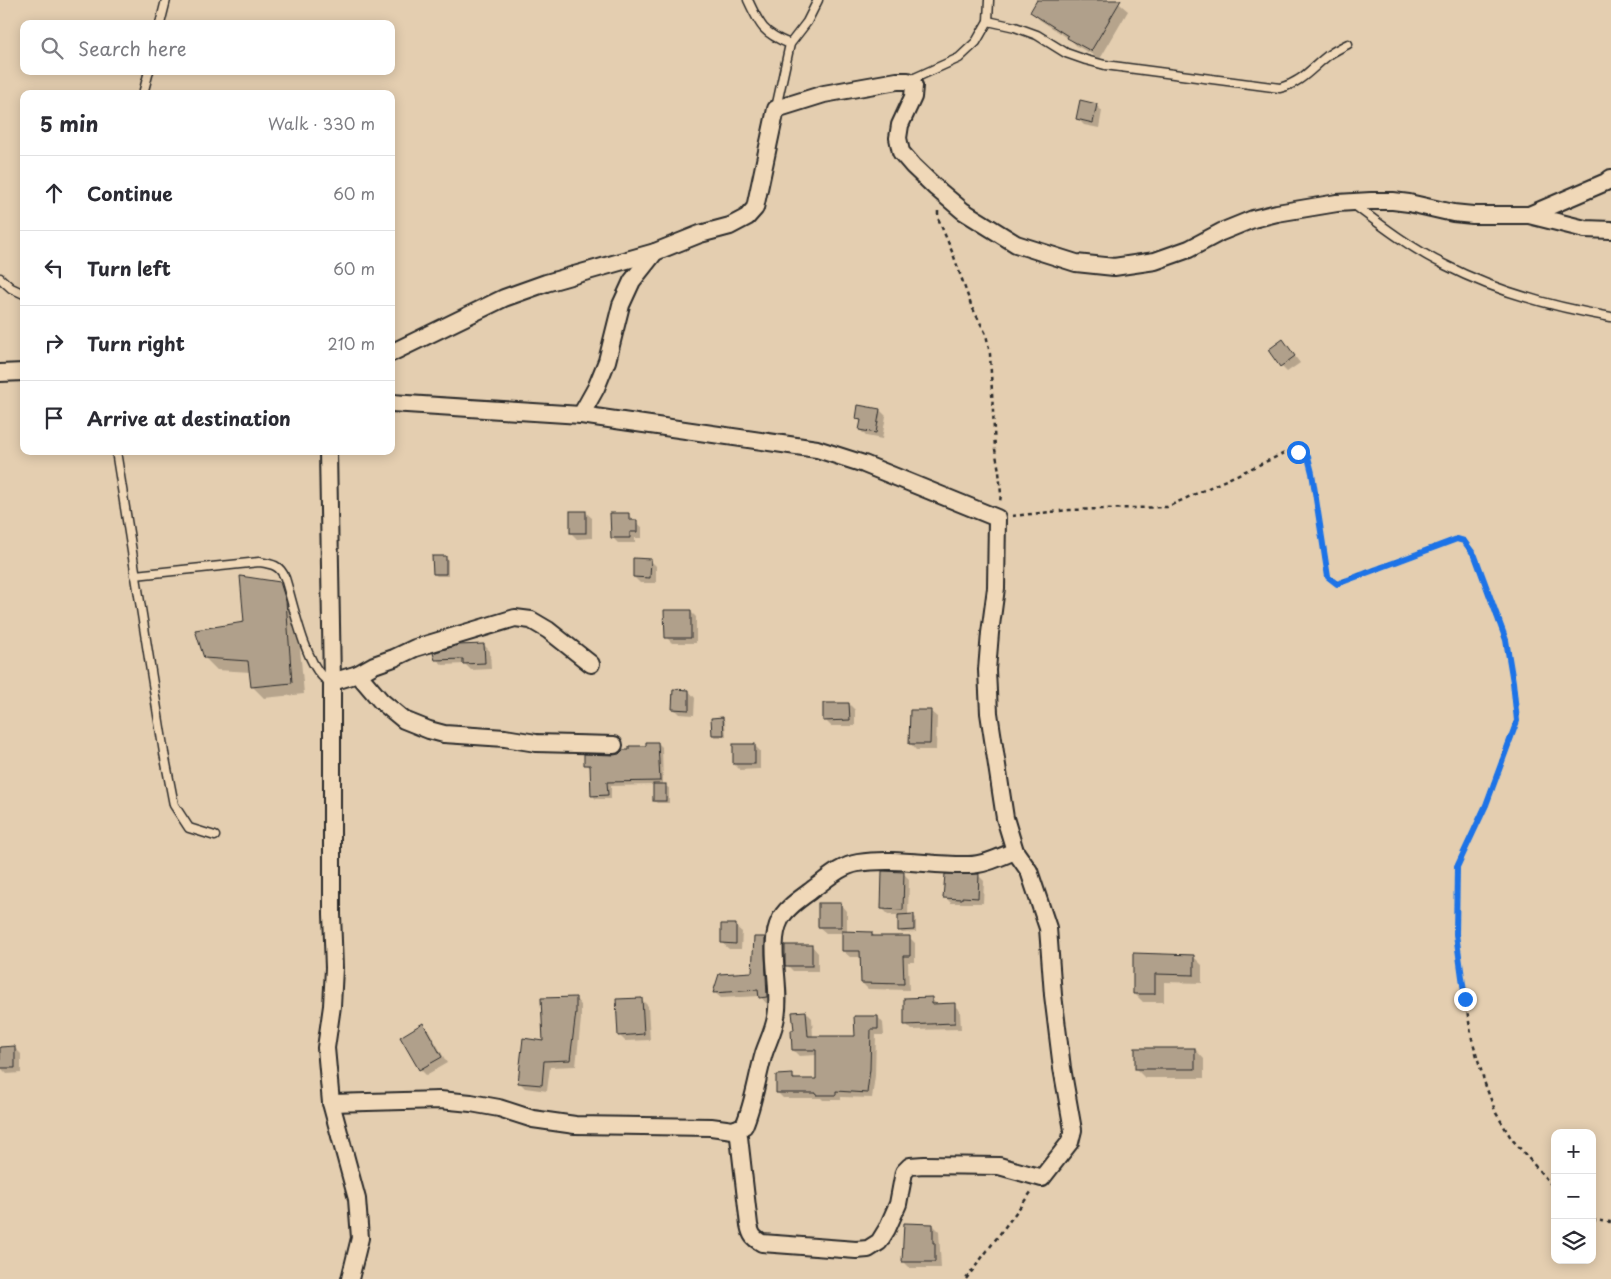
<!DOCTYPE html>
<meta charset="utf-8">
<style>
:root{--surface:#fff;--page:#f2f2f3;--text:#2b2b33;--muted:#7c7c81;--line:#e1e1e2}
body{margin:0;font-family:"Playpen Sans",sans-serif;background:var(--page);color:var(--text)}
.controls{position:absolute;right:15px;bottom:15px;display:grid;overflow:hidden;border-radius:10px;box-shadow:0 2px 12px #0003}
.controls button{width:45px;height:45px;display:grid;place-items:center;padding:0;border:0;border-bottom:1px solid var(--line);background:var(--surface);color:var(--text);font:25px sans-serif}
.stop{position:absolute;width:15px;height:15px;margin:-11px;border:4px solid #1a73e8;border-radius:50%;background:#fff}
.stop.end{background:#1a73e8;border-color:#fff;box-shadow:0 1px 5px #0008}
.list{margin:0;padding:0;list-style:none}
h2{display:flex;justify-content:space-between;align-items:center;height:65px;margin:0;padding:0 20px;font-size:21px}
h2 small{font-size:16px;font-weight:400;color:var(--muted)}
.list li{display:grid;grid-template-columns:32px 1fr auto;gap:15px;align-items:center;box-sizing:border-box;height:75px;padding:0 20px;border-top:1px solid var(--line)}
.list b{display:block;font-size:19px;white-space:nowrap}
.list em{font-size:16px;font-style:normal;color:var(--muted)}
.icon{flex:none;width:28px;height:28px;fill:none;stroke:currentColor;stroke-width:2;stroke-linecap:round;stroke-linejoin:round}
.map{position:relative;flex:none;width:1611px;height:1279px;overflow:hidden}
.search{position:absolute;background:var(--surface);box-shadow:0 2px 12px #0003;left:20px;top:20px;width:375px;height:55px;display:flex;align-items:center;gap:12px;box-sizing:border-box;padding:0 18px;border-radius:10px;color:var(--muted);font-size:19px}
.panel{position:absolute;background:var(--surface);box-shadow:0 2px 12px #0003;left:20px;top:90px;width:375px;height:365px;border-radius:10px}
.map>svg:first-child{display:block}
.shadow{fill:#0003}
.building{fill:#b0a08b;stroke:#2b2b2b}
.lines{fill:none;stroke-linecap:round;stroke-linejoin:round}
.service-casing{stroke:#2b2b2b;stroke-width:11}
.minor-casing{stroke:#2b2b2b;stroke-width:20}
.path{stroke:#2b2b2b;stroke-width:2.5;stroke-dasharray:4 4;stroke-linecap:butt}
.service{stroke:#f0d8b8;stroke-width:8}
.minor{stroke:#f0d8b8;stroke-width:16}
.route{stroke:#1a73e8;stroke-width:6}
</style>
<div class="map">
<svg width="1611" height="1279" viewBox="0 0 1611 1279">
<rect width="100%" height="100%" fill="#e4ceb0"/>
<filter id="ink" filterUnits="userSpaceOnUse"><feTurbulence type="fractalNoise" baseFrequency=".02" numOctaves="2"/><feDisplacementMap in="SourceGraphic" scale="10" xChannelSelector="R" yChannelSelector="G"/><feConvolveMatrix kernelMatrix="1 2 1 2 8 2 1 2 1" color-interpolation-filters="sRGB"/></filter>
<g filter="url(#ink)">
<!-- shadow -->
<g class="shadow">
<path d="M1039 0H1115L1128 11 1100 59 1077 46 1071 40 1040 20 1031 12Z"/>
<path d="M1096 105 1102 111 1099 128 1084 125 1078 119Z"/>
<path d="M1283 341 1300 363 1287 372 1281 366Z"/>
<path d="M880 410 886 416 882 439 866 436 860 430 862 423 857 418Z"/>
<path d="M585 512 592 518V538L577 539 571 533Z"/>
<path d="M628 515 642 527V538H635V543H618L612 537Z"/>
<path d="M445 557 448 560V576H437L434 574Z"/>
<path d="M650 560 656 566V583H640L634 577Z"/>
<path d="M280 584 292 596 297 614 304 694 264 698 252 686 251 672 217 670 205 658 246 624Z"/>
<path d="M690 611 696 617V643H672L666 637Z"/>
<path d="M484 645 490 651 491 669 471 670 465 664 443 665 436 659Z"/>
<path d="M689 691 695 698 694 715 679 714 673 708Z"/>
<path d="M849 704 855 710V726H831L825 720Z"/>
<path d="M930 711 937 717 936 750H916L910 743Z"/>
<path d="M723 719 725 721 726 737H715L713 735Z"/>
<path d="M658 743 662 747 663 785 669 788V803H657L654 801V785L611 786V799H596L592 795V768L586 765Z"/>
<path d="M754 745 760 751V769L740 770 734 764Z"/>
<path d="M903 873 909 879 908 916 913 915 916 918V932L902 933 899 930V915H889L883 909Z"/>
<path d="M978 875 984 881 983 903H951L945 897Z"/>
<path d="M841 904 847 911V933H871L876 937H909L915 943V962H908L909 990 868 989 862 983 861 957H850L843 951 844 933H826L819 927Z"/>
<path d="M735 926 742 932 741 949H729L722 943Z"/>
<path d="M765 938 771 944 773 1003H766L760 996 721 998 715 993 753 973Z"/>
<path d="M812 946 818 953V971H793L787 965Z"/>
<path d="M1134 955 1193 956 1202 965V983L1164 982V1002H1143L1134 993Z"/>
<path d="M575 998 581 1005V1019L576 1066 550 1067 547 1091 525 1088 519 1082 544 1042Z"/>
<path d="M931 998 937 1005H954L960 1011 961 1029 912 1030 906 1024Z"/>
<path d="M642 1000 648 1006 650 1040 625 1041 619 1035Z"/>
<path d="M806 1012 812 1018 813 1038H856L878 1017 883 1023 884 1035H876L875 1076 872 1098 841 1097V1100H823L821 1098H783L777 1092 792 1076 797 1080H818V1055L799 1056 793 1050 795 1031Z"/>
<path d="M423 1025 429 1031 447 1063 426 1075 420 1069Z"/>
<path d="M15 1048 21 1054V1073L7 1074 1 1068Z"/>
<path d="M1195 1049 1204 1059V1078H1145L1136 1069Z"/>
<path d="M933 1225 939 1231 941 1268H910L904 1262Z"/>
</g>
<!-- building -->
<g class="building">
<path d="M1037 0H1121L1091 51 1067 38 1068 36 1030 12Z"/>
<path d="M1080 100 1097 104 1093 123 1076 119Z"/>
<path d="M1283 339 1295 356 1280 367 1268 350Z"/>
<path d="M858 405 880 409 876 433 859 430 861 420 856 419Z"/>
<rect x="570" y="511" width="16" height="22"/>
<path d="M610 513H629V520H637V532H630V538H611Z"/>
<path d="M432 556H446V574H433Z"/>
<path d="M633 558 651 559 650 578 633 577Z"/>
<path d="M240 576 280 582 286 601 292 683 251 687 248 661 204 658 195 630 244 622Z"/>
<path d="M664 610H691V638H665Z"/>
<path d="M484 644 485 663 463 664V659L435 660 433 653 458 645Z"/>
<path d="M673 689 689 690V710L672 709Z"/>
<path d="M823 703H849L850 720 823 721Z"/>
<path d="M910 710H931L930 744H909Z"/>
<path d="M723 717 724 735H712L711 718Z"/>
<path d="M646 742H658L660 781 607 782 608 795 591 796 590 765H584V754L614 755 619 754 623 750H629V746H646Z"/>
<rect x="733" y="744" width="22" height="20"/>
<rect x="653" y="784" width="13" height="17"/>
<path d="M882 871 904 872 903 910 881 909Z"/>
<path d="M945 874H979L978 898 962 897V899L943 898Z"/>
<rect x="818" y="903" width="23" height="24"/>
<path d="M914 914V930L898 931V915Z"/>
<path d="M721 924H736V944L721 943Z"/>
<path d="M842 931 872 932V936H910V956H903L904 984 861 983 860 951H842Z"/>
<path d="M754 937H765V955L767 997 759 998 758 990 713 993 719 974 752 972Z"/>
<rect x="785" y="945" width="27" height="21"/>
<path d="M1133 953 1194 955V975L1155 974V994H1133Z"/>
<path d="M576 997V1012L570 1060 544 1061 542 1085 518 1083 523 1038 543 1041 541 998Z"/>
<path d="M932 997V1004L955 1003V1023L904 1025V998Z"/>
<path d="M642 998 644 1034 618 1036 616 999Z"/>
<path d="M806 1011 808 1036H855L854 1016H878V1029H871L870 1069 867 1093 836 1091V1095H816V1093H776V1075L793 1074V1079H816V1050H792L791 1030H794L792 1012Z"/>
<path d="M423 1023 442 1057 419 1070 400 1037Z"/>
<path d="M15 1046V1068H0V1047Z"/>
<rect x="1135" y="1048" width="60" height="21"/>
<path d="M904 1223 933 1224V1243H935V1262H902Z"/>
</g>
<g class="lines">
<defs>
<g id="service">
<path d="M748 0C760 26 763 33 790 44"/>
<path d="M988 21 1015 27 1037 35 1066 53 1086 60 1105 65 1280 88C1303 82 1312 67 1330 54 1336 50 1342 47 1348 44"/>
<path d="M160 24 166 0"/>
<path d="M908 81 959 58 976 42 988 21 989 0"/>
<path d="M143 94 149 71"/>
<path d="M776 108 790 44 807 22 818 0"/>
<path d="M1353 204C1382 226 1412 249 1445 265 1497 292 1553 307 1611 317"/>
<path d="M0 278 11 288 24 294"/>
<path d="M116 451 164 753 174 805 189 828 215 836"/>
<path d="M135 575 259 562C272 564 280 565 285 578 293 603 304 658 322 676 325 680 328 680 332 682"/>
</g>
<g id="minor">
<path d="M1529 215 1606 182 1611 178"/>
<path d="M391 353 504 298 546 283 655 252 700 234 730 226 747 217 755 208 776 109 824 94 897 81H908L914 86 913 97 900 125 898 138 901 152 913 166 936 188 963 211 1016 244 1076 263 1114 267 1155 261 1189 249 1221 232 1253 219 1277 213 1337 203 1371 201H1393L1409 203 1453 213 1473 215H1529L1585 229 1611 230"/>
<path d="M0 373 24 372"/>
<path d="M391 403 581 415 817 449 864 464 997 518 996 588 990 633 987 670 989 713 1005 818 1015 851 1029 871 1048 928 1053 995 1062 1068 1073 1130 1070 1142 1042 1178 999 1166 924 1165 910 1166 904 1172 898 1204 887 1229 879 1242 868 1249 856 1250 762 1243C753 1238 751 1235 749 1225L738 1128"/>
<path d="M581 415 596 388 607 361 621 305 632 281 655 252"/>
<path d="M328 451 332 682V914L334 968 332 1006 326 1048 331 1103 357 1199 360 1238 350 1279"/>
<path d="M358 674 381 701 404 720 429 730 444 734 505 738 536 743 614 745"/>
<path d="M332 682 358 674 374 665 394 658 415 648 515 618 531 620 548 630 591 664"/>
<path d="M331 1103 440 1100 471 1103 499 1108 533 1119 575 1125 711 1127 733 1130 744 1126C754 1103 757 1077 764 1053 768 1041 774 1030 776 1017 782 988 767 945 780 920 786 907 802 898 813 889 827 879 840 866 858 863 895 857 932 866 968 865 984 865 1000 857 1015 851"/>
</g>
</defs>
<!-- service casing -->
<use href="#service" class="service-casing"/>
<!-- minor casing -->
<use href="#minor" class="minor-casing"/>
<!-- path -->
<g class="path">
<path d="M938 211V218L953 254 971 305 986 334 990 354 995 449 999 471 1001 494 1000 502"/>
<path d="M1012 516 1069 510 1167 507 1287 452H1298L1308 457 1312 473 1328 577 1337 583 1457 539 1464 541 1475 556 1506 641 1513 682 1517 721 1486 805 1457 867 1456 934 1465 999 1472 1039 1485 1084 1496 1113 1511 1138 1555 1189"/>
<path d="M1592 1220 1611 1222"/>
<path d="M966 1279 1032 1191"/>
</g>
<!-- service -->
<use href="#service" class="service"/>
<!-- minor -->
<use href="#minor" class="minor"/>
</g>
</g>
<g class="lines" filter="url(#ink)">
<!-- route -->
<path class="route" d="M1298 452 1308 457 1312 473 1328 577 1337 584 1457 539 1464 541 1475 556 1506 640 1513 682 1517 721 1486 805 1457 867 1456 934 1465 999"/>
</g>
</svg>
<div class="controls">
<button>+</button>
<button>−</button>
<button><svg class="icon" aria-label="layers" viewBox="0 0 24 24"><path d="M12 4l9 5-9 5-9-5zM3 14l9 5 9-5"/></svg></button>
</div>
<div class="stop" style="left:1298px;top:452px"></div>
<div class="stop end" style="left:1465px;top:999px"></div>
<div class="search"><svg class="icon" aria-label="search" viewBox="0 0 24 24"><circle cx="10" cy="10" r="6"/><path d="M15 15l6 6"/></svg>Search here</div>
<section class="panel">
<h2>5 min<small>Walk · 330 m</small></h2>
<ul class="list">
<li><svg class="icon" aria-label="ahead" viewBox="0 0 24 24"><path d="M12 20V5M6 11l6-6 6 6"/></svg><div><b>Continue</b></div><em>60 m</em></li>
<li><svg class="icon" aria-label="left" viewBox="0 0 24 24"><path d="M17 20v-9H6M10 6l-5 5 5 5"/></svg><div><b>Turn left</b></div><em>60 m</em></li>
<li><svg class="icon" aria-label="right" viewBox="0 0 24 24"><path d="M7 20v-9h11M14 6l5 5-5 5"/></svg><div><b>Turn right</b></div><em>210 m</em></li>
<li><svg class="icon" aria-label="arrive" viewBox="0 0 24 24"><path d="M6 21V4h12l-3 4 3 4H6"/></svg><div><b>Arrive at destination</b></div></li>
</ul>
</section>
</div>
